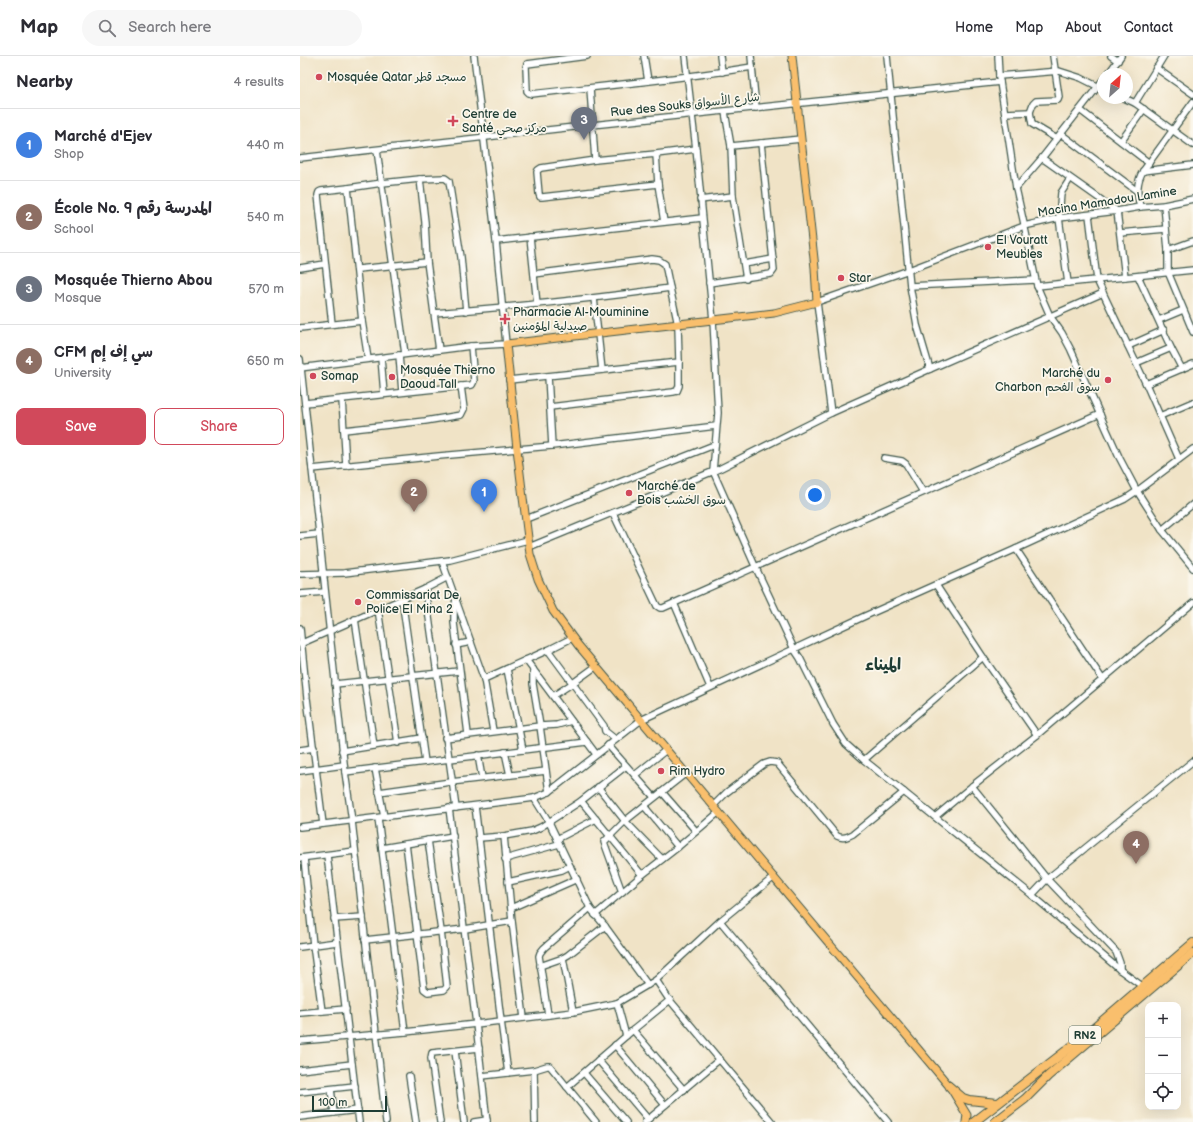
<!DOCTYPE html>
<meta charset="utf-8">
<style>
:root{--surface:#fff;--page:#f7f7f7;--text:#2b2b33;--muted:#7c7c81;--line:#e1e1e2;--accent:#d1495b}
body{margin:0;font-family:"Balsamiq Sans","Playpen Sans Arabic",sans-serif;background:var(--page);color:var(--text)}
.controls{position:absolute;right:12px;bottom:12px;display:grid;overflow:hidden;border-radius:8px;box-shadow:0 4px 16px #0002}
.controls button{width:36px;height:36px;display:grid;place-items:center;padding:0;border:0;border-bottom:1px solid var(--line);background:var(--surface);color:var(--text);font:20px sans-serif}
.compass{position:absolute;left:797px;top:12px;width:36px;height:36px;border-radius:50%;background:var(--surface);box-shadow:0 4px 16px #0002;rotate:27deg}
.scale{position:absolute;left:12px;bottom:10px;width:75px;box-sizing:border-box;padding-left:4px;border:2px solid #1f3d34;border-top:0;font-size:11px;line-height:14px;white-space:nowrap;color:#1f3d34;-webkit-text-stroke:3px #fbf7ec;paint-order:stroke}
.you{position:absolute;left:515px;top:439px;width:14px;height:14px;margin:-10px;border:3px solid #fff;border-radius:50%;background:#1a73e8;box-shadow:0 0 0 6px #1a73e833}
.badge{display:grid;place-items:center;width:26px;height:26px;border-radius:50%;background:var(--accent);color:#fff;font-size:13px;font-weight:700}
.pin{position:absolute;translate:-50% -33px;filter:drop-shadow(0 1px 2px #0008)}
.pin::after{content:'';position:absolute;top:21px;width:14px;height:12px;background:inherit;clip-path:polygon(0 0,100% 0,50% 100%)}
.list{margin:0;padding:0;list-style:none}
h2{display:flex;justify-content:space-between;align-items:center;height:52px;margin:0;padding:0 16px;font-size:17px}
h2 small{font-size:13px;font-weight:400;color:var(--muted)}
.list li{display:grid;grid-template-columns:26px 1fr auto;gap:12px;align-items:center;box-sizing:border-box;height:72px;padding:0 16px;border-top:1px solid var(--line)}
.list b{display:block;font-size:15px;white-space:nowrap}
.list p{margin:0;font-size:13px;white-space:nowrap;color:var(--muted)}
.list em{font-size:13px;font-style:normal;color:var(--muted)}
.actions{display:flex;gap:8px;padding:12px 16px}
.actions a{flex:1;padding:9px 0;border:1px solid var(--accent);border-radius:8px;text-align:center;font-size:14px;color:var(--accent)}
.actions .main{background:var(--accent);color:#fff}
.icon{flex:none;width:22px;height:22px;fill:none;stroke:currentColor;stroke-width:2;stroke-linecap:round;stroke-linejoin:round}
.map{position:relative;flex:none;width:893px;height:1066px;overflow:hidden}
header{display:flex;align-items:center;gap:24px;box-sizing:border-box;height:56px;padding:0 20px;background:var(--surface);border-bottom:1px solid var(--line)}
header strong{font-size:19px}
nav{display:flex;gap:22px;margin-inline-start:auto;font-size:14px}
.search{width:280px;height:36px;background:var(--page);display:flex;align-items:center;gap:10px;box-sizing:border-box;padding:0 14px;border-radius:22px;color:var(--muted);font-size:15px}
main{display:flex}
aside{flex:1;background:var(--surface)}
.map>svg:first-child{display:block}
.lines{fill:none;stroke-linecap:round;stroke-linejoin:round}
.minor-casing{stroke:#3e564a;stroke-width:8}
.major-casing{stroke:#3e564a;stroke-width:9}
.highway-casing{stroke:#3e564a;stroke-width:10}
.minor{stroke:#fff;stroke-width:5.5}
.major{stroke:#f9bf6d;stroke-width:7}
.highway{stroke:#f9bf6d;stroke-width:8}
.poi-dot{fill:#d1495b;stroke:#fbf7ec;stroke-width:1.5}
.labels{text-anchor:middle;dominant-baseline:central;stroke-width:3.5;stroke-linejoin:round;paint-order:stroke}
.shield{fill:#fbf7ec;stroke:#61756b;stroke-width:1}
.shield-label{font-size:11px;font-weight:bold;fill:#1f3d34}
.poi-label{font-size:12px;fill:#1f3d34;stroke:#fbf7ec;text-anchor:start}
.street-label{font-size:12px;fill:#1f3d34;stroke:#fbf7ec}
.district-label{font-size:16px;font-weight:bold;fill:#1f3d34;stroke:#fbf7ec}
</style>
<header>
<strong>Map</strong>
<div class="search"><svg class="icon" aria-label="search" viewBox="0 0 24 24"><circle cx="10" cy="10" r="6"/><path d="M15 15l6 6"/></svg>Search here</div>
<nav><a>Home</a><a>Map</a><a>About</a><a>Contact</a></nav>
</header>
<main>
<aside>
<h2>Nearby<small>4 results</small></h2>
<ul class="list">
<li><span class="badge" style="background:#3f7fe0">1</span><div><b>Marché d'Ejev</b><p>Shop</p></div><em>440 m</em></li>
<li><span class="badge" style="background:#8d6e63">2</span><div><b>École No. 9 المدرسة رقم</b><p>School</p></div><em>540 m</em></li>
<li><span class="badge" style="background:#6b7280">3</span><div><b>Mosquée Thierno Abou</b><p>Mosque</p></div><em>570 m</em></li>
<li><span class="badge" style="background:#8d6e63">4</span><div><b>CFM سي إف إم</b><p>University</p></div><em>650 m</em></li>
</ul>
<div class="actions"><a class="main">Save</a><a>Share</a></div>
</aside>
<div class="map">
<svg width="893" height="1066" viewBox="0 0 893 1066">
<rect width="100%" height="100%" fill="#fbf7ec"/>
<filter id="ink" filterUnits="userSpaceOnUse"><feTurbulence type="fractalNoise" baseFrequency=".025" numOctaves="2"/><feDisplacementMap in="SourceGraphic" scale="8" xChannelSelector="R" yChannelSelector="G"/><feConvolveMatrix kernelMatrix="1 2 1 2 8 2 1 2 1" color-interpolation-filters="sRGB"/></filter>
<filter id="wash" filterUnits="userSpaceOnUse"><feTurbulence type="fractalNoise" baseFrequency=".012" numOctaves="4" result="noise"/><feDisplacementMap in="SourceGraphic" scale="16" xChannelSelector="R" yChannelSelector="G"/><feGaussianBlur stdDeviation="0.9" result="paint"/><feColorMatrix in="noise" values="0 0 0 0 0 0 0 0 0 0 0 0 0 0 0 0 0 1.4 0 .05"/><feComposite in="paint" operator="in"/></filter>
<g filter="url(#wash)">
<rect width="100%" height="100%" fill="#f0e3c6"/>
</g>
<g filter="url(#ink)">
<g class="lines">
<defs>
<g id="minor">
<path d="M287 0 227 8 226 11 227 35 229 37 232 38C305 30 380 23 452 11"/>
<path d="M344 0 348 25"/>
<path d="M385 0 396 93 413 264 418 357 413 415 455 510 494 593 500 602 533 668 546 688 564 704 732 839 820 914 842 930"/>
<path d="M420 0 422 16"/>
<path d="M451 0 456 52"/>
<path d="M587 0 610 230 617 269 630 313"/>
<path d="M698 0 699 20 700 26 716 132 726 177 737 230 750 260 762 277 771 294 819 401 837 435 862 474 893 512"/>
<path d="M811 0 818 5"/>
<path d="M856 12 893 38"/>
<path d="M808 18 821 0"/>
<path d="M699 20 759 15 781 22 803 33"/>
<path d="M290 32 295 104"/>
<path d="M824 42 835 47 893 89"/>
<path d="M835 47 864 0"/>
<path d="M780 54 849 107"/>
<path d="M425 56 431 90 433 140 446 223"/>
<path d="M730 56 733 48 736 45 758 44 759 41 753 0"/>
<path d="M705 57 730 56 732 68 757 83"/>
<path d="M761 78 837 135"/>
<path d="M821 85 844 53"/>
<path d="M431 90 501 83"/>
<path d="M77 94 105 298"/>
<path d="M356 98 358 128 242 141H240L239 138 237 116 238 114 241 112 295 104 356 98 396 93"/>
<path d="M0 102 292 69 700 26"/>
<path d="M742 102 817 155 825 221"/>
<path d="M843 115 893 109"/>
<path d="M120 123 145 122 149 125 161 201 166 255"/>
<path d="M358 128 364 166"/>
<path d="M716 132 742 102 803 24"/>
<path d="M400 144 433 140"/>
<path d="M864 149 868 194"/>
<path d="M840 151C837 137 836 127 843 115L893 46"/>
<path d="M820 177 866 173"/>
<path d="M230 181 237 248"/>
<path d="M196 185 402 162"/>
<path d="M893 185 868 194V216L893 276"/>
<path d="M444 208 473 203"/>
<path d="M0 212 25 208"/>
<path d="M58 213 127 206"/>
<path d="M234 218 352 203 359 204 365 208 370 232"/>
<path d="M838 220 871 292 882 313"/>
<path d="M409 227 471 218 474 214 461 87"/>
<path d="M768 227 759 162 761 137 770 123"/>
<path d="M610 230 735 224"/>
<path d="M737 230 893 214"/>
<path d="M803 237 846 328 879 403"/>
<path d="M294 242 302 314"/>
<path d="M134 257C213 251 292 243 370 232L378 269 379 306 209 324"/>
<path d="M859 264 883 254"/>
<path d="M32 268 18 139 19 136 21 135 48 132"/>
<path d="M0 272 62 265"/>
<path d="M828 290 864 274"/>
<path d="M99 299 102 336"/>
<path d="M81 302 84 338"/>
<path d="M0 303 45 716 52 765 86 1066"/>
<path d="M68 303 62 265 48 132 82 127 120 123 125 166 127 206 139 294"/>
<path d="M836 307 871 292"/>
<path d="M0 312 171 290 206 288 196 185 174 0"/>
<path d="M248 320 252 390"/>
<path d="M846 328 893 308"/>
<path d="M42 343 46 410"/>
<path d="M5 347 172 329 174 325 171 290"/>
<path d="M250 351 373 336 377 335 379 330V306"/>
<path d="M531 357 517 246 609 214 724 170 759 162 817 155 840 151 864 149 893 143"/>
<path d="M860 360 893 346"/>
<path d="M44 374 125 365 161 359 164 353 161 330"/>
<path d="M584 402 602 405 606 408 623 436"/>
<path d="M12 413 139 400 252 390 416 370"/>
<path d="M313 457 357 550 360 552H363L800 358"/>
<path d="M226 463 414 389"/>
<path d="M862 474 893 448"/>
<path d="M0 480 19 478"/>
<path d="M229 491 419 413 531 357 630 313 803 237 797 224 789 159"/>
<path d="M716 493 803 624"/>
<path d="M142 505 184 623 193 675"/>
<path d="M0 518 44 517 150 504 228 484"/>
<path d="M636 529 683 601 737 679"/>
<path d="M125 533 156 752"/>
<path d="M0 538 25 536"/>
<path d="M102 543 125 706"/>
<path d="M156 544 154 552V567L168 678"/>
<path d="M374 547 410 631"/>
<path d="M78 553 98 687"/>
<path d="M55 563 74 690"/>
<path d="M0 572 7 642 23 768"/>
<path d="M0 588 125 533 148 521"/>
<path d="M156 589 171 586"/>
<path d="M248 594 304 670 305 675 315 683"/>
<path d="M226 604 296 698"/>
<path d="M207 613 223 694"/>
<path d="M233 613V628L240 670 249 736"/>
<path d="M184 623 248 594 272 582"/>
<path d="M35 628 159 615"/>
<path d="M253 640 273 627 295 611"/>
<path d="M145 682 240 670 257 669 271 665"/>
<path d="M308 689 354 741"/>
<path d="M0 694 14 692"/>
<path d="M42 695 122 682"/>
<path d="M205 696 210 719"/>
<path d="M178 699 182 722"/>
<path d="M564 704 683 601"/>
<path d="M75 712 84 761"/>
<path d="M0 715 44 709"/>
<path d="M45 716 287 686"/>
<path d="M335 719 366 694"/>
<path d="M672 730 747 823 816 896 820 907V914"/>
<path d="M298 731 325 765 362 803"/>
<path d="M79 736 151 726 246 715"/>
<path d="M362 736 396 775"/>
<path d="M234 742 249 766 290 852 305 870 348 929"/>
<path d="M281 745 342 819"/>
<path d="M175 750 201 965 208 1017"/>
<path d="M344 750 378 791"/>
<path d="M413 750 427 736 464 708 470 706 477 707 537 780C543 783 547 781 553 778L604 736"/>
<path d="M149 752 176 968 187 1066"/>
<path d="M635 761 672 730 737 679 893 547"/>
<path d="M78 762 105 976"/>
<path d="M0 771 227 743 234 742 249 736 341 664 565 560 716 493 825 443 837 435 893 393"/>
<path d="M204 780 212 865 224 962"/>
<path d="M179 782 204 780 232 775 241 771 281 745 326 710"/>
<path d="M257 783 296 763"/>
<path d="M106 788 124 933 128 936 144 934 147 931 141 875 128 784"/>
<path d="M82 792 153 780"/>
<path d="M27 799 59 1066"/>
<path d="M0 802 55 795"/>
<path d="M4 802 13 889 22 955"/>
<path d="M205 803 259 788"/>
<path d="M208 826 262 814 270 810"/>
<path d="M322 836 304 786 325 765 386 717"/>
<path d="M732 839 747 823 893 705"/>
<path d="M211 852 277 823"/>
<path d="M295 859 342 819 378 791 419 756"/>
<path d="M34 863 63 861"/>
<path d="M420 865 588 1066"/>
<path d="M65 884 165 873 212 865"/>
<path d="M0 891 37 886"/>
<path d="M263 902 273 956"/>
<path d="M240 910 263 902 268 899 305 870"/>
<path d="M356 924 368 942 472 1066"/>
<path d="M317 947 326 980"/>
<path d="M0 957 46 953"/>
<path d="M248 959 239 900 240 897 244 892 290 852"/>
<path d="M333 974 384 1034"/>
<path d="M0 985 105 976 176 968 273 956 317 947 356 924 420 865 474 821"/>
<path d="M315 989 365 1049"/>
<path d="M155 995 164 1066"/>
<path d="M298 1004 348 1063"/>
<path d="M0 1014 52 1008"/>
<path d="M234 1014 235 1066"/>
<path d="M284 1017 326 1066"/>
<path d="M109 1020 116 1066"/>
<path d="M182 1020 234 1014 247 1010H250L296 1066"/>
<path d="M267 1031 333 974 370 944"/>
<path d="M31 1033 34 1057"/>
<path d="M0 1036 55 1030"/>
<path d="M0 1061 58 1054"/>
<path d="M140 1066 131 1002 132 997 179 992"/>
<path d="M174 1066 187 1064"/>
<path d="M345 1066 420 1003"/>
</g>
<path id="major" d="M492 0 515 212 517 246 474 257 206 288 217 393 230 498 238 523 253 555 278 589 650 1031 667 1059 666 1066"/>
<g id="highway">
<path d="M650 1031 663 1042 669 1044 697 1047"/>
<path d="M674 1066 780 984 893 887"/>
<path d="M695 1066 725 1043 748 1020 893 897"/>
</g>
</defs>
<!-- minor casing -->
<use href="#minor" class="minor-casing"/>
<!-- major casing -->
<use href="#major" class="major-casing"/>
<!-- highway casing -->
<use href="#highway" class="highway-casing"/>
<!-- minor -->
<use href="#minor" class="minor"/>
<!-- major -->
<use href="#major" class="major"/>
<!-- highway -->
<use href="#highway" class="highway"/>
</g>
</g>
<!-- markers -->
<g class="poi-dot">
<circle cx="19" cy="21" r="4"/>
<path d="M151 59h4v4h4v4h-4v4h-4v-4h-4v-4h4z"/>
<circle cx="688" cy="191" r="4"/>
<circle cx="541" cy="222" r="4"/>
<path d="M203 257h4v4h4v4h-4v4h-4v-4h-4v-4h4z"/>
<circle cx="13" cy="320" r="4"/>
<circle cx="92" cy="321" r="4"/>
<circle cx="808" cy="324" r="4"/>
<circle cx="329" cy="437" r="4"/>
<circle cx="58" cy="546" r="4"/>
<circle cx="361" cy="715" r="4"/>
</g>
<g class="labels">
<!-- shield labels -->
<rect class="shield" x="769" y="970" width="32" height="18" rx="3"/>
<g class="shield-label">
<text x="785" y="979">RN2</text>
</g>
<!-- poi labels -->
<g class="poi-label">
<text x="27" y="21">Mosquée Qatar مسجد قطر</text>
<text x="162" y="58">Centre de<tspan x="162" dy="14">Santé مركز صحي</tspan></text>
<text x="696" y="184">El Vouratt<tspan x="696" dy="14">Meubles</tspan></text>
<text x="549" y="222">Star</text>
<text x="213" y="256">Pharmacie Al-Mouminine<tspan x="213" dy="14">صيدلية المؤمنين</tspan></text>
<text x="100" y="314">Mosquée Thierno<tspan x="100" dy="14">Daoud Tall</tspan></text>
<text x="800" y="317" text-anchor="end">Marché du<tspan x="800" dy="14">Charbon سوق الفحم</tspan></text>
<text x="21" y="320">Somap</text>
<text x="337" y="430">Marché de<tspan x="337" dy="14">Bois سوق الخشب</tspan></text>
<text x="66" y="539">Commissariat De<tspan x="66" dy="14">Police El Mina 2</tspan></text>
<text x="369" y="715">Rim Hydro</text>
</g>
<!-- street labels -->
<g class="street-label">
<text transform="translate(385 49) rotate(-6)">Rue des Souks شارع الأسواق</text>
<text transform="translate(807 146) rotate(-9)">Macina Mamadou Lamine</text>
</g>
<!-- district labels -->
<g class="district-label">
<text x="583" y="609">الميناء</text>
</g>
</g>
</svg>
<div class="controls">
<button>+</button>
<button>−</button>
<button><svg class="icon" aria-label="locate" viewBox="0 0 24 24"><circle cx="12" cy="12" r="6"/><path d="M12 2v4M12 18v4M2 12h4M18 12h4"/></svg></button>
</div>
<svg class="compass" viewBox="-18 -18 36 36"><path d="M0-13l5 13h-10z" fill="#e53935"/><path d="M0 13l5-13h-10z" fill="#7c7c81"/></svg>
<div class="scale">100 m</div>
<div class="you"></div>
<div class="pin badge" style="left:184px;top:456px;background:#3f7fe0">1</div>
<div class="pin badge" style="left:114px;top:456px;background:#8d6e63">2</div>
<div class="pin badge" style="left:284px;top:84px;background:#6b7280">3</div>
<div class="pin badge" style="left:836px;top:808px;background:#8d6e63">4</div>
</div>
</main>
